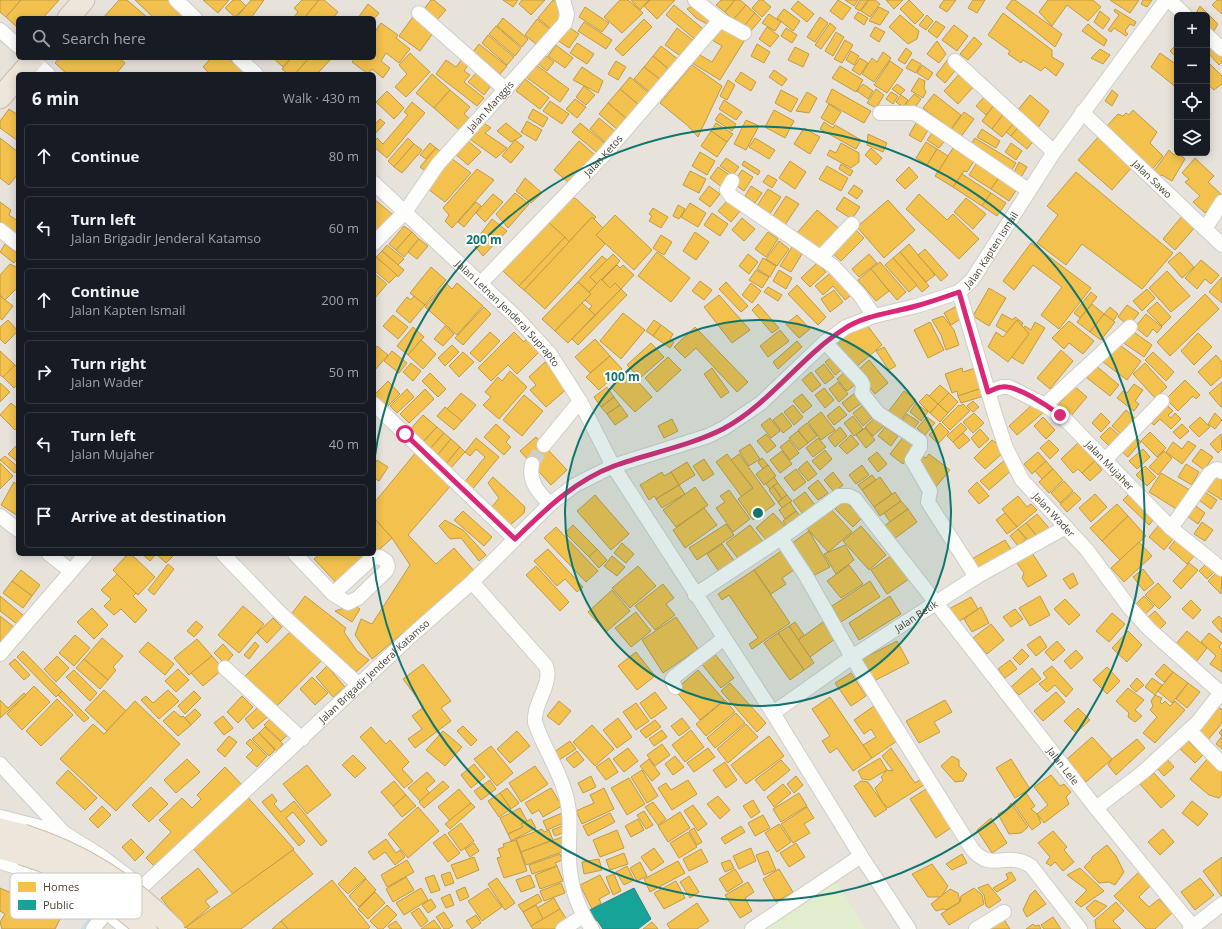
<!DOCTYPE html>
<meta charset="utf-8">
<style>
:root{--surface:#171b24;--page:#20242c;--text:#f1f3f6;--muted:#9ea1a6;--line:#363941}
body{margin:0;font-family:"Open Sans",sans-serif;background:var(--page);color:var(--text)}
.controls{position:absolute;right:12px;top:12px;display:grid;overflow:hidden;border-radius:6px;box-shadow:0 2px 10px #0003}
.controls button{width:36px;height:36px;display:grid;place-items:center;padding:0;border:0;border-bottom:1px solid var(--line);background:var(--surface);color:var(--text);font:20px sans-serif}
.stop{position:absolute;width:12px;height:12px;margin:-9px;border:3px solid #db2777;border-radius:50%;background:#fff}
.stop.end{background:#db2777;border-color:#fff;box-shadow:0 1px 4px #0008}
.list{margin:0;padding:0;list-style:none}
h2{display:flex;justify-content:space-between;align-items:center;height:52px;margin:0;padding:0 16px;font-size:17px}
h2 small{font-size:13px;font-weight:400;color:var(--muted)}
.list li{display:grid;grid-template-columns:26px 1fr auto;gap:12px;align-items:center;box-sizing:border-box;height:64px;margin:0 8px 8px;padding:0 8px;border:1px solid var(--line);border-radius:6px}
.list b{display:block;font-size:15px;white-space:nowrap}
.list p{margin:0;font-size:13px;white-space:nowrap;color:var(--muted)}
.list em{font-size:13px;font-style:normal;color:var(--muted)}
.icon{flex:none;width:22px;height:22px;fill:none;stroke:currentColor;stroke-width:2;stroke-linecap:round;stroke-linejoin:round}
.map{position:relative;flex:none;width:1222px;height:929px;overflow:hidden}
.search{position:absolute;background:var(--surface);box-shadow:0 2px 10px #0003;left:16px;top:16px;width:360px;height:44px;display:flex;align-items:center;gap:10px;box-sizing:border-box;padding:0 14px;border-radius:6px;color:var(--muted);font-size:15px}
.panel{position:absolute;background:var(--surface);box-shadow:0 2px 10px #0003;left:16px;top:72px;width:360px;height:484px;border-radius:6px}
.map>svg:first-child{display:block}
.residential{fill:#e7e3db;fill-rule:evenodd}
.green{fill:#e2edce}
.homes{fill:#f2c14e;stroke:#c09b48}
.public{fill:#17a398;stroke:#27867c}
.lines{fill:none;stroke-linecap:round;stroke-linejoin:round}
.stream{stroke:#bee0f1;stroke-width:4}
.minor-tunnel{stroke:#d1ceca;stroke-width:14;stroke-dasharray:14 7;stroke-linecap:butt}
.minor-casing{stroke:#d0cdca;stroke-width:16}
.highway-casing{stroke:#cbbda9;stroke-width:23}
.minor{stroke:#fdfdfc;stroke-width:14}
.highway{stroke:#ede6db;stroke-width:21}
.highway-bridge-casing{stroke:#cbbda9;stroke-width:23;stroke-linecap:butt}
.highway-bridge{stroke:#ede6db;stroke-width:21}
.route{stroke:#db2777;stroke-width:5}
.ring{fill:none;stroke:#0f766e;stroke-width:2}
.labels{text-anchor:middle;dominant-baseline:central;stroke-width:4;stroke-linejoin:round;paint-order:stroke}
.street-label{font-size:10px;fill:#4b4239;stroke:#fff}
.key{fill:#fff;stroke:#c9c6c4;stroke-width:1}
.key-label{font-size:11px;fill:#4b4239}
.centre{fill:#0f766e;stroke:#fff;stroke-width:2}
.ring-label{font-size:12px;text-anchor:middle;font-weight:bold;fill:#0f766e;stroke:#fff;stroke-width:4;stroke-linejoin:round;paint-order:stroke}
</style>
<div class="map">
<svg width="1222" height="929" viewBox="0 0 1222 929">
<rect width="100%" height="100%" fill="#f3f1ee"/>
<!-- residential -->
<path class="residential" d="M0 0H1222V929H0ZM1177 15H1207V153H1177ZM18 18H374V58H18ZM18 74H374V554H18Z"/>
<!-- green -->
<path class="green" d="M829 871 866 929H747Z"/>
<!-- homes -->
<g class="homes">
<path d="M0 0H21L6 17 0 12Z"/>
<path d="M21 0H59L43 18H18V28L6 17Z"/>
<path d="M119 0H127L148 18H103Z"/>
<path d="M135 0H169L188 18H154Z"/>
<path d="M203 0H229L218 13Z"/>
<path d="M233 0H240L246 6 235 17 225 8Z"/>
<path d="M251 0H264L251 18H236Z"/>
<path d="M302 0H319L304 18H293L298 12 294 8Z"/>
<path d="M319 0H324L338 12 333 18H304Z"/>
<path d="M431 0H434L446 10 437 20 424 9Z"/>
<path d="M503 0H518L513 7Z"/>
<path d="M522 0H545L531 15 519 4Z"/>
<path d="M553 0 566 11 551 29 538 18Z"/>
<path d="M620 0H628L643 13 622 33 604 17Z"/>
<path d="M631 0H649L640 10Z"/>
<path d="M650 0H675L657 19 644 6Z"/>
<path d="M721 0H735L725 12 716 5Z"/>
<path d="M735 0H740L746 5 733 20 725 12Z"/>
<path d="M759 0H763L771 7 762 17 752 8Z"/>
<path d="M838 0 851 8 842 20 830 11Z"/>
<path d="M845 0H858L854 6Z"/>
<path d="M860 0H868L860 11 855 8Z"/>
<path d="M869 0H875L880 4 870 17 861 11Z"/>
<path d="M886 0H903L894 9Z"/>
<path d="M909 0 924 15 915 24 900 9Z"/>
<path d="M944 0H956L947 12 939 7Z"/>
<path d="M973 0H985L977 13 968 8Z"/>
<path d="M1012 0H1015L1062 34 1055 47 1006 8Z"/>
<path d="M1048 0H1093L1101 7 1088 21 1067 5 1052 26 1039 12Z"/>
<path d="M1110 0H1139L1130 13Z"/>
<path d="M1143 0H1152L1147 7 1141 4Z"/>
<path d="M1217 0H1222V14L1212 5Z"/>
<path d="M798 1 814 14 807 22 791 9Z"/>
<path d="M368 4 379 13 374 19 358 18Z"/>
<path d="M695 4 711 17 707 24 696 18 687 9Z"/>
<path d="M674 5 707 32 698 42 666 15Z"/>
<path d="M746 5 755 13 742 28 733 20Z"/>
<path d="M1200 6 1218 24 1212 34 1207 29V15H1195Z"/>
<path d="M585 7 609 23 602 32 579 17Z"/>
<path d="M879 7 889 12 880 25 869 21Z"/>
<path d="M784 9 800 21 793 31 777 18Z"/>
<path d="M1115 9 1136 22 1134 26 1130 24 1125 31 1128 34 1126 36 1114 28 1111 32 1108 30 1119 15 1114 11Z"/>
<path d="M1100 11 1110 19 1103 29 1094 22Z"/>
<path d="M858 12 868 18 864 25 854 18Z"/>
<path d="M755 13 761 19 749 33 742 28Z"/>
<path d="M1003 13 1052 50V57L1064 64 1056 76 1045 67 1041 71 1023 60 1021 63 1008 54 1010 51 988 35Z"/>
<path d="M415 14 436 29 420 51 399 36Z"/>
<path d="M769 14 781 22 775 31 762 23Z"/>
<path d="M900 15 919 31 917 39 908 44 889 27Z"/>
<path d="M927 15 933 21 926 30 919 25Z"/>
<path d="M820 17 828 23 815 42 807 37Z"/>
<path d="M503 18 528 39 522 47 497 26Z"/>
<path d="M537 19 550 29 537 45 525 35Z"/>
<path d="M644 19 652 27 623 56 615 49Z"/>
<path d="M936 21 945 27 937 38 928 31Z"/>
<path d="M584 22 612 40 606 49 578 31Z"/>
<path d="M381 23 398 35 396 38 410 49 399 63 386 53 381 61 390 68 383 78 372 69 368 74 352 62 355 58H374V33Z"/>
<path d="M830 23 836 28 821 49 815 45Z"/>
<path d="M722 24 746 38 720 80 692 63 698 54 712 62 722 46 712 40Z"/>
<path d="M1088 24 1107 40 1104 46 1082 31Z"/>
<path d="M954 25 968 36 957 51 942 40Z"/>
<path d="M496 26 521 48 515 56 489 34Z"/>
<path d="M567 26 579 34 569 48 557 40Z"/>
<path d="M767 27 779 36 770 47 759 39Z"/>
<path d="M875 27 885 32 879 42 870 36Z"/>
<path d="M677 28 694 41 682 57 665 45Z"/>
<path d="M786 28 797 35 792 43 781 36Z"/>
<path d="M836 32 844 37 833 56 825 51Z"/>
<path d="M488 35 514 57 507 65 482 43Z"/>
<path d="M974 37 982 44 968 60 960 54Z"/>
<path d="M845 40 853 45 842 63 834 59Z"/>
<path d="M937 41 946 54 939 63 927 54Z"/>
<path d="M577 43 594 54 587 64 570 53Z"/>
<path d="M1207 43 1222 52V62L1219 65 1207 52Z"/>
<path d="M479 44 507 66 500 74 473 52Z"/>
<path d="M757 44 770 52 764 63 751 56Z"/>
<path d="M1177 44V58L1170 51Z"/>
<path d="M556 45 573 58 565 68 548 56Z"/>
<path d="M661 46 679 60 671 71 653 56Z"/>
<path d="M795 47 809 54 803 67 788 60Z"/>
<path d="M906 48 912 53 905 64 898 60Z"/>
<path d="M1100 49 1110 55 1103 64 1091 58Z"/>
<path d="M851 51 859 56 854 65 846 60Z"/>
<path d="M883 52 891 58 874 82 862 74 872 58 877 62Z"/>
<path d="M410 53 430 72 406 97 395 87 407 74 399 65Z"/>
<path d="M1160 53 1177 65V88L1151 67Z"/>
<path d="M543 54 554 62 547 71 536 62Z"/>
<path d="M653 56 671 71 662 81 644 67Z"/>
<path d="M59 58H119L125 63 116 74H67L55 63Z"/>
<path d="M211 58H228L246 74H210L203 67Z"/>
<path d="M273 58H291L283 67Z"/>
<path d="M291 58H309L295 74H288L282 69Z"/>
<path d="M309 58H332L317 74H295Z"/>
<path d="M860 58 868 63 860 75 852 70Z"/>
<path d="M462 59 469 64 464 71 470 75 464 82 484 98 477 106 436 74 446 60 456 67Z"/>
<path d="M912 59 921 64 916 73 906 68Z"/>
<path d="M948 59 958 67 945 83 936 75Z"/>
<path d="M616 61 626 67 618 80 608 74Z"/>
<path d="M890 61 903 70 887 93 874 85Z"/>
<path d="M1207 61 1222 76V84L1214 90 1207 84Z"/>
<path d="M535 64 569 89 560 102 526 77Z"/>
<path d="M692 65 722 86 698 137 688 126 660 103Z"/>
<path d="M922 65 933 73 928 80 917 73Z"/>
<path d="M840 66 863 80 856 92 832 78Z"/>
<path d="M582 67 603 81 598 93 573 80Z"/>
<path d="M644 67 662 81 652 94 634 79Z"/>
<path d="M774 70 787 79 782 86 769 77Z"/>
<path d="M478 71 493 83 484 95 468 82Z"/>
<path d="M741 72 756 82 751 91 735 81Z"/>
<path d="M961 72 975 85 958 104 944 91Z"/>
<path d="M432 74 450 90 434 108 416 93Z"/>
<path d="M630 77 650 94 640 106 620 89Z"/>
<path d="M919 78 925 81 924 88 926 92 923 98 911 91Z"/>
<path d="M525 79 549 98 540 109 516 91Z"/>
<path d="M728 80 735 85 727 100 720 96Z"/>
<path d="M863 84 873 91 868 99 857 91Z"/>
<path d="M897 84 905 90 900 95 892 89Z"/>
<path d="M584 86 595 95 586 105 576 97Z"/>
<path d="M620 89 640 106 628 120 608 103Z"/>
<path d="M832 89 871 111 864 123 826 102Z"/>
<path d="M876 89 884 95 876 108 867 103Z"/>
<path d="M450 90 470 107 464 114 469 118 459 130 434 108Z"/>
<path d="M781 90 798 99 791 112 775 103Z"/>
<path d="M1112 90 1118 95 1112 106 1105 101Z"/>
<path d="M387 91 404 108 394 119 376 102Z"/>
<path d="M807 92 817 98 809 113 796 111Z"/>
<path d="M891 92 898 96 893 104 886 99Z"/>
<path d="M914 94 921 99 914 109 906 104Z"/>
<path d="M934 94 961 115 951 129 923 108Z"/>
<path d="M901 95 908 100 903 107 896 102Z"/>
<path d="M1030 95 1049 111 1038 128 1017 111Z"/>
<path d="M985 96 995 104 986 115 976 106Z"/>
<path d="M575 99 586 107 577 118 566 109Z"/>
<path d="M724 100 742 112 736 120 719 109Z"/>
<path d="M550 101 569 114 562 124 543 111Z"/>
<path d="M412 102 425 113 387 158 374 147V142L377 138 383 144 408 115 404 112Z"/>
<path d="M608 103 628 120 619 131 599 114Z"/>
<path d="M829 104 841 112 833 125 821 118Z"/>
<path d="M995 104 1005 112 992 129 982 121Z"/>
<path d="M9 109 18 115V141L0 128V121Z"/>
<path d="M533 109 548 118 543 127 528 118Z"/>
<path d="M774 110 794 121 785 138 765 127Z"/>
<path d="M1133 110 1157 132 1150 143 1163 156 1151 171 1107 126 1118 114 1123 116 1126 113 1129 115Z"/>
<path d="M964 112 974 119 960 138 950 131Z"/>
<path d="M1005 112 1016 121 1002 137 992 129Z"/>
<path d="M720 113 736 124 732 131 715 120Z"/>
<path d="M599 118 617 133 607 144 590 129Z"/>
<path d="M919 118 931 125 921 142 909 135Z"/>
<path d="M380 119 385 123 374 135V122L376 123Z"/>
<path d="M480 120 491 128 485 133 507 148 496 158 467 137Z"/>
<path d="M746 120 759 126 746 150 734 144Z"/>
<path d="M527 121 542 130 536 141 521 132Z"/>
<path d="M1016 121 1020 125 1011 136 1006 132Z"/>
<path d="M824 122 833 128 835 125 861 140 856 149 820 129Z"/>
<path d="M506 123 522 136 511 142 497 131Z"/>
<path d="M580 123 608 146 600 155 572 132Z"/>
<path d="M716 123 733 134 727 142 711 131Z"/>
<path d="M1020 125 1036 138 1027 149 1011 136Z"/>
<path d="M804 128 820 137 810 154 794 144Z"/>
<path d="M935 129 947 138 939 148 927 140Z"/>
<path d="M982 129 1000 141 996 148 977 137Z"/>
<path d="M711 131 727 142 717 157 701 146Z"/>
<path d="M868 134 887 143 883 152 867 145Z"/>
<path d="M1099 136 1133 166 1112 190 1078 160Z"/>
<path d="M0 138 18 152V174L9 185 0 178Z"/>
<path d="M408 138 414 144 394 167 388 161Z"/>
<path d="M755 138 775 150 769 159 749 147Z"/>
<path d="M975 138 1016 163 1010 173 970 146Z"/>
<path d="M466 139 481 152 468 165 454 153Z"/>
<path d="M515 140 524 147 511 163 502 156Z"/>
<path d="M579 141 595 155 569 183 554 170Z"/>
<path d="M926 142 937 149 927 165 916 158Z"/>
<path d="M430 143 436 148 426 159 420 155Z"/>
<path d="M841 143 859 153V162L851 168 827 155 830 150 836 153Z"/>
<path d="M1011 143 1022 151 1016 160 1005 152Z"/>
<path d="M414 144 422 150 402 173 394 167Z"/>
<path d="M955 145 976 158 967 172 964 171 953 187 935 176Z"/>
<path d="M436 148 444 154 428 173 420 167Z"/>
<path d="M871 148 882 158 876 165 865 155Z"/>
<path d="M937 149 948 156 938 172 927 165Z"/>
<path d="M1169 150 1174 155 1177 152 1185 159 1172 181 1162 175 1159 177 1154 171Z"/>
<path d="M700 152 715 161 707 175 692 166Z"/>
<path d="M451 158 471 173 445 202 428 189Z"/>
<path d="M726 158 739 167 733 175 720 166Z"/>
<path d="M1195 158 1214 176 1208 182 1222 195 1205 213 1193 202 1200 196 1185 182 1189 179 1182 173Z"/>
<path d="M744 161 760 171 758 175 742 165Z"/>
<path d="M790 161 806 172 795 189 779 178Z"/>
<path d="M978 161 1001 175 991 189 969 175Z"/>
<path d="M1019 162 1027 167 1020 179 1013 174Z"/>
<path d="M841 164 853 171 850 176 839 169Z"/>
<path d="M827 166 848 178 841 191 819 179Z"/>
<path d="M718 167 731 176 723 188 710 178Z"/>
<path d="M909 167 918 177 905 189 896 180Z"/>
<path d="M477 169 494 180 452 228 445 221 449 215 443 208Z"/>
<path d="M742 170 753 177 744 191 733 183Z"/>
<path d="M690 171 706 179 699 193 683 185Z"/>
<path d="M1076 172 1173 253 1142 289 1082 244 1066 265 1037 243 1058 215 1047 206Z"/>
<path d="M962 174 991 193 982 206 953 187Z"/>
<path d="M768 175 777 180 772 188 763 182Z"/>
<path d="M1001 175 1019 186 1009 201 991 189Z"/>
<path d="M525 178 542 193 531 203 516 191Z"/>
<path d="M854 185 863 191 857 199 848 193Z"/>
<path d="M709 186 720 194 710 207 699 199Z"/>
<path d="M751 186 762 193 755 203 745 196Z"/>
<path d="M768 189 781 197 767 218 755 209Z"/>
<path d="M515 193 529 204 508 228 496 214Z"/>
<path d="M991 193 1006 203 997 216 982 206Z"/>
<path d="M493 194 503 202 485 222 476 213Z"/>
<path d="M919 194 947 220 953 214 979 239 959 259 906 209Z"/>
<path d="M786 196 799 204 785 225 773 216Z"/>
<path d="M844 197 860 207 852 219 836 209Z"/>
<path d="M575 198 596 217 594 219 592 217 569 242 548 222 570 199Z"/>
<path d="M966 198 986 214 973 229 954 212Z"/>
<path d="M374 199 392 214 374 236Z"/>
<path d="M729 199 741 210 731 222 718 211Z"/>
<path d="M888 200 915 230 884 258 857 227Z"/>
<path d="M0 202 11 210 9 215 18 221V230L14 236 0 226Z"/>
<path d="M476 202 481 206 464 227 458 222Z"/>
<path d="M690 203 706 213 698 227 681 217Z"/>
<path d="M678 205 685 209 679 219 673 216Z"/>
<path d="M653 208 668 217 661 228 649 221 652 216 649 214Z"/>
<path d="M817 210 841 230 821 254 797 233Z"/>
<path d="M712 213 728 224 720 236 704 225Z"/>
<path d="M615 215 652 250 634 270 596 235Z"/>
<path d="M1183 215 1196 226 1175 250 1163 239Z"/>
<path d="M592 217 603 228 596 235 605 244 545 309 524 290Z"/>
<path d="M742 218 755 229 744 241 732 230Z"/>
<path d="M492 219 507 231 483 256 473 244Z"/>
<path d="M548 222 565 237 519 286 503 271Z"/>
<path d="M404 226 412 232 396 250 389 244Z"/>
<path d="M853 227 864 238 841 261 830 251Z"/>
<path d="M412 232 419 239 404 257 396 250Z"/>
<path d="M695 232 709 242 696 260 683 251Z"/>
<path d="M768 232 778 239 766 257 755 249Z"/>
<path d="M661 235 672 242 664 255 653 248Z"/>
<path d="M565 237 569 242 524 290 519 286Z"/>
<path d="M419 239 428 246 417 259 408 252Z"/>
<path d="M779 241 789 249 777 266 766 259Z"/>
<path d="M1031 243 1091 288 1059 329 1041 315 1062 287 1033 265 1014 290 1003 281Z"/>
<path d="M5 244 18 254V258L14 263 0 252Z"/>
<path d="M909 244 935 275 926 282 900 252Z"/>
<path d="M387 245 404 259 398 265 382 251Z"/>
<path d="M792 247 802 254 791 272 780 266Z"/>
<path d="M925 249 948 275 941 281 918 255Z"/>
<path d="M382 251 404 270 398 277 376 257Z"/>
<path d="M657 252 690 278 671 302 638 276Z"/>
<path d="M900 252 929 286 922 292 893 258Z"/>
<path d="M1180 252 1194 267 1182 278 1168 262Z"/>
<path d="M613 254 620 261 597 284 590 277Z"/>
<path d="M748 254 758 262 749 274 739 266Z"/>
<path d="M869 254 877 263 859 277 852 269Z"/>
<path d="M602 256 607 260 590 277 597 284 589 292 578 282Z"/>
<path d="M376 257 397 275 389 283 374 270V260Z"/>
<path d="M763 258 776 266 770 277 757 269Z"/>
<path d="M893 258 917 285 909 292 885 265Z"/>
<path d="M1201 260 1219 275 1211 284 1205 279 1197 289 1185 278Z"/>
<path d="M880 262 906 292 897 300 871 269Z"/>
<path d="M817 263 826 272 810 287 801 278Z"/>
<path d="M10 264 18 268V287L5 300 0 295V275Z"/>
<path d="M617 265 620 268 623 265 634 275 621 289 615 283 610 288 602 280Z"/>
<path d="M431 267 446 280 425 305 410 293Z"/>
<path d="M871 269 889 291 876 301 858 280Z"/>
<path d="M756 270 769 277 762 288 749 280Z"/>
<path d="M779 270 792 278 786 289 773 281Z"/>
<path d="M834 270 854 293 845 300 833 286 823 295 815 286Z"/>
<path d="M1167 271 1190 296 1171 312 1149 288Z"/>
<path d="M374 273 387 284 374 299Z"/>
<path d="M1222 277V303L1209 292Z"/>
<path d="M601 279 610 288 615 283 621 289 595 315 589 309 592 306 585 300 591 294 589 292Z"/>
<path d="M700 281 712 290 704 300 692 291Z"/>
<path d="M578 282 591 294 555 331 542 319Z"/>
<path d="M726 282 748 306 741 312 719 289Z"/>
<path d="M446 283 452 289 457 283 483 306 457 335 425 307Z"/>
<path d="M751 283 761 291 752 303 742 295Z"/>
<path d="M797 285 826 317 818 325 788 294Z"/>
<path d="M768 287 782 295 778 301 764 292Z"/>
<path d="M989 288 1006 298 989 326 973 316Z"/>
<path d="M621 289 627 295 578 345 572 339Z"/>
<path d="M1147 289 1155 298 1142 311 1133 301Z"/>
<path d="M834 290 843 302 830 312 821 299Z"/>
<path d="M1091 292 1097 297 1080 318 1074 313Z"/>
<path d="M1205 294 1219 309 1170 356 1157 342Z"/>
<path d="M719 295 750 330 732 343 704 307Z"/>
<path d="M0 296 13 306 2 320 0 318Z"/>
<path d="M414 296 425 305 410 323 396 311 407 297 411 300Z"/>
<path d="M1157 302 1171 317 1162 326 1147 311Z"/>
<path d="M582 303 595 315 568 343 555 331Z"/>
<path d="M758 304 779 328 772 333 752 310Z"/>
<path d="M1092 304 1104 314 1090 332 1077 322Z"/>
<path d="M1127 305 1139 313 1129 326 1118 317Z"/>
<path d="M484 307 491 314 463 345 455 338Z"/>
<path d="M955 307 962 318 951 325 944 313Z"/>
<path d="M1110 307 1118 314 1113 321 1104 314Z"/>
<path d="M623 313 645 330 621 359 600 341Z"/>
<path d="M1002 314 1013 320 1015 317 1023 323 1020 329 1022 330 1025 326 1031 330 1035 322 1045 328 1023 364 1004 353 1007 348 1004 346 1011 335 996 326Z"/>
<path d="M1104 314 1115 322 1101 340 1090 332Z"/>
<path d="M1146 314 1162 327 1157 333 1153 329 1147 337 1135 327Z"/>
<path d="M393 315 408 327 398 339 383 326Z"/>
<path d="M797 315 810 329 799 338 786 324Z"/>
<path d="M943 316 954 330 959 345 946 350 941 335 932 320Z"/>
<path d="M8 320 18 331 5 344 0 339V327Z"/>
<path d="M654 320 661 325 653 336 646 331Z"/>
<path d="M1017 320 1029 334 1008 362 988 347 996 332 1003 337Z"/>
<path d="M864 321 882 345 856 367 836 346 852 328Z"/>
<path d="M1069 321 1094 341 1083 354 1069 343 1064 349 1052 338Z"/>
<path d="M930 322 944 350 928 358 914 330Z"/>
<path d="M661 325 673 334 670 339 674 342 670 348 653 336Z"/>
<path d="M445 326 454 334 443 346 434 339Z"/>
<path d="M413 327 424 337 408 355 397 346Z"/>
<path d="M695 327 748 382 737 392 696 348 685 358 674 347Z"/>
<path d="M780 330 789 341 768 357 760 346Z"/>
<path d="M1131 330 1152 345 1144 357 1122 342Z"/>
<path d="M490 332 500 341 480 362 470 353Z"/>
<path d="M514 332 524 342 527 338 540 351 517 374 508 365 491 381 478 368Z"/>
<path d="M1198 333 1212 347 1194 365 1181 351Z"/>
<path d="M595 339 610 356 590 373 575 357Z"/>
<path d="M421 340 436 354 423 369 408 355Z"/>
<path d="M797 341 802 347 778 369 773 362Z"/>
<path d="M651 343 664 357 640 378 627 365Z"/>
<path d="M1117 343 1141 361 1127 380 1103 362Z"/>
<path d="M452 345 459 352 445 366 438 358Z"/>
<path d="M377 346 388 355 374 371V350Z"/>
<path d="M884 347 896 366 889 370 876 351Z"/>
<path d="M1061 350 1073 361 1050 389 1037 378Z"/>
<path d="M0 351 15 365 3 377 0 375Z"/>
<path d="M392 351 407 363 399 373 384 361Z"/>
<path d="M463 352 474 362 459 377 449 366Z"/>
<path d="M1153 352 1174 372 1166 381 1145 360Z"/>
<path d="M834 355 844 368 835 375 825 362Z"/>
<path d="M1216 355 1222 362V376L1211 386 1198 372Z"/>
<path d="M610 356 622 369 599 390 586 377Z"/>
<path d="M668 357 681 370 657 392 645 378Z"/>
<path d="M869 360 888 383 875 394 857 371Z"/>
<path d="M545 362 569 387 546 407 530 390 536 385 529 377Z"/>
<path d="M411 363 421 371 413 381 403 372Z"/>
<path d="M1145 363 1167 387 1155 398 1133 374Z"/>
<path d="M824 364 834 377 825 384 815 371Z"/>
<path d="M15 365 18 368V384L14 388 3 377Z"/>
<path d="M1095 365 1119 385 1110 396 1086 377Z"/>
<path d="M712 368 729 392 721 398 704 374Z"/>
<path d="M962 368 963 372 975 368 982 388 958 396 957 391 952 393 945 374Z"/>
<path d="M510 371 527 387 499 419 483 405 491 397 485 392 498 377 502 381Z"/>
<path d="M628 371 652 397 635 412 611 387Z"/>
<path d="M846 371 856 384 847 391 837 379Z"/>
<path d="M811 372 821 385 812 392 802 380Z"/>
<path d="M430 373 446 389 438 397 422 381Z"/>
<path d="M1185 380 1200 395 1196 399 1193 396 1178 411 1166 399Z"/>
<path d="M388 381 400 394 383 411 374 401V395Z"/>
<path d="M838 382 848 394 839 402 829 389Z"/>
<path d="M1222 382V407H1221L1209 393Z"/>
<path d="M0 383 10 392 0 402Z"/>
<path d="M1134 384 1143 390 1135 401 1139 404 1134 411 1117 398 1123 391 1127 393Z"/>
<path d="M940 385 949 393 938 404 929 396Z"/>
<path d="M1074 386 1087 397 1070 417 1057 407Z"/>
<path d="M607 387 614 397 601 407 594 397Z"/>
<path d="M824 388 834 400 825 408 815 395Z"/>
<path d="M982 388 984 396 961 403 958 396Z"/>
<path d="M407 389 414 397 397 413 390 406Z"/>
<path d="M425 389 434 399 409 423 400 414Z"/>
<path d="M904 391 916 400 900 421 888 412Z"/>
<path d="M461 393 476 405 462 421 447 409Z"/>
<path d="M855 393 862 403 849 412 842 403Z"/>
<path d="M949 393 958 402 948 413 938 404Z"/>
<path d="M802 394 812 406 803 413 793 401Z"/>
<path d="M927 394 938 404 930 413 919 402Z"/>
<path d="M524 395 543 411 522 436 503 420Z"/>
<path d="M614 397 620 405 607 414 601 407Z"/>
<path d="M973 401 979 407 973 412 967 406Z"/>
<path d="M11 403 18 409V427L15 430 0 415Z"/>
<path d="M916 403 928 412 921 421 910 412Z"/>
<path d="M1034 403 1045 411 1017 435 1009 426Z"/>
<path d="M1165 403 1173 411 1168 415 1171 418 1175 413 1181 419 1171 429 1160 419 1154 425 1148 420Z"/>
<path d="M938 404 948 413 940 422 930 413Z"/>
<path d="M963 404 970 411 950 430 942 422 959 405 960 406Z"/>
<path d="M620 405 628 416 615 425 607 414Z"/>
<path d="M793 405 803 417 794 425 784 412Z"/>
<path d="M839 406 847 415 834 425 827 416Z"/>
<path d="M862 406 872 418 863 426 853 413Z"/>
<path d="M445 407 462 421 454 430 437 416Z"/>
<path d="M1126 410 1136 419 1122 435 1112 426Z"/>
<path d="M821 412 835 430 821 440 808 422Z"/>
<path d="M782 413 792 426 783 433 773 420Z"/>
<path d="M974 413 984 423 973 433 963 422Z"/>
<path d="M1101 413 1110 422 1101 432 1092 423Z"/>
<path d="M1215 413 1222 420 1215 429 1208 424Z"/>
<path d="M907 414 919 422 912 431 901 422Z"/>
<path d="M423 415 437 427 421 444 408 432Z"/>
<path d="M853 416 863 429 854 436 844 423Z"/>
<path d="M877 416 885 425 873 436 865 427Z"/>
<path d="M927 417 935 423 925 435 917 428Z"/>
<path d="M1043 417 1055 430 1046 439 1034 426Z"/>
<path d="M1200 417 1210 427 1199 437 1189 427Z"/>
<path d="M770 418 780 431 771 438 761 425Z"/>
<path d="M672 419 678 431 664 438 658 426Z"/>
<path d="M807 423 817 436 808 443 798 430Z"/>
<path d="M940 423 949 432 938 444 929 435Z"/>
<path d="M961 423 967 429 953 442 947 436Z"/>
<path d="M496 424 510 437 506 442 511 447 504 455 484 437Z"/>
<path d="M1182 424 1189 431 1180 439 1173 432Z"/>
<path d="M437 427 444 433 429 450 421 444Z"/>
<path d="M840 427 847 436 835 447 828 438Z"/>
<path d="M885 427 898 436 891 446 878 436Z"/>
<path d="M1110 427 1120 436 1110 447 1100 437Z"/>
<path d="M865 428 875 440 866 448 856 435Z"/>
<path d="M980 429 989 439 979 448 971 438Z"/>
<path d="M798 431 808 443 799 450 789 438Z"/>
<path d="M1150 432 1166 448 1157 457 1141 441Z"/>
<path d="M444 433 451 439 436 457 429 450Z"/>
<path d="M963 433 970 440 959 449 953 442Z"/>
<path d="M766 434 776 446 767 453 757 441Z"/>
<path d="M1133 434 1141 442 1128 457 1120 450Z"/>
<path d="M1221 434 1222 449 1218 453 1210 444Z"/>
<path d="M851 435 859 444 847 454 839 446Z"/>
<path d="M904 436 917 446 903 464 890 454Z"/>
<path d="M536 437 567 470 551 485 520 451Z"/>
<path d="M476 438 499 457 471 491 463 484 485 457 476 449 470 456 465 452Z"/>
<path d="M818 438 826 447 813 457 806 448Z"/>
<path d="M451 439 460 447 445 465 436 457Z"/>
<path d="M789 440 799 453 790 460 780 447Z"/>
<path d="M992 440 1006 450 985 469 974 458Z"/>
<path d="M1049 440 1059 450 1050 459 1040 448Z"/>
<path d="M1188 441 1196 446 1182 464 1166 452 1173 442 1182 449Z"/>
<path d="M1078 443 1095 461 1082 473 1078 469 1073 473 1061 459Z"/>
<path d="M18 444V462L8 454Z"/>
<path d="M750 444 760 459 749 466 739 451Z"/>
<path d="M460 447 465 452 450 469 445 465Z"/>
<path d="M1143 449 1150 457 1137 469 1129 461Z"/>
<path d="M1201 449 1213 457 1204 470 1192 461Z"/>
<path d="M825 450 832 459 820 470 812 461Z"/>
<path d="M417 451 453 483 408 535 436 564 454 548 475 572 372 659 355 635 361 619 372 624 410 565 392 538 374 518V503Z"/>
<path d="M782 451 792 464 780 473 770 460Z"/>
<path d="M1164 451 1172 458 1158 475 1149 467Z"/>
<path d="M877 452 887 464 878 472 868 459Z"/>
<path d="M1038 452 1046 461 1032 474 1024 464Z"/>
<path d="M727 454 753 488 742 497 716 462Z"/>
<path d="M739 454 775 504 753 520 738 499 753 488 731 460Z"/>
<path d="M929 454 950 470 935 488 922 479 928 472 915 462 920 455 926 458Z"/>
<path d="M5 456 18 467 15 473 0 460Z"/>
<path d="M762 458 768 465 763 469 758 462Z"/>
<path d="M704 459 714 474 703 481 693 466Z"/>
<path d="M377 460 388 467 379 481 374 478V466Z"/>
<path d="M1005 460 1013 469 989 490 980 481Z"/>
<path d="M807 461 817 474 808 481 798 469Z"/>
<path d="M1046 461 1053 469 1042 479 1035 471Z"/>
<path d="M1095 461 1102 470 1090 481 1082 473Z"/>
<path d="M687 462 695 475 679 485 671 472Z"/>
<path d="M0 463 13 476 0 489Z"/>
<path d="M1186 464 1199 472 1192 485 1178 477Z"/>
<path d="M768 465 776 476 764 485 756 474Z"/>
<path d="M862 465 869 475 856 484 849 475Z"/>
<path d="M1145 466 1156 477 1147 486 1136 475Z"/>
<path d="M796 469 806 482 794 491 784 478Z"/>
<path d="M1053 469 1063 480 1049 493 1039 482Z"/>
<path d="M662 472 664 476 671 472 679 485 656 499 654 496 649 500 640 485Z"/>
<path d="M833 472 843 485 834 492 824 480Z"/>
<path d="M1161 473 1190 490 1178 510 1149 492Z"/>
<path d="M1216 473 1222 477V500L1206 490Z"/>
<path d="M872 475 876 480 862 490 858 485Z"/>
<path d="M493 477 525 507 524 513 509 526 491 508 499 498 488 483Z"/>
<path d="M774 477 778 483 770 489 766 484Z"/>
<path d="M880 477 892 494 874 507 862 490Z"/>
<path d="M818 480 828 493 818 500 808 488Z"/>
<path d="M1064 481 1073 491 1060 503 1051 493Z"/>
<path d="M14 482 18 485V516L1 505Z"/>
<path d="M977 482 989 496 979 504 968 491Z"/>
<path d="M778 483 787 495 782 499 773 486Z"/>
<path d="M679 485 685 494 662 508 656 499Z"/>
<path d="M773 486 782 499 778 502 769 490Z"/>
<path d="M695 487 708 505 676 527 663 510Z"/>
<path d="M729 490 750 519 733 532 716 508 725 502 720 496Z"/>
<path d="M805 492 815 505 803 514 793 501Z"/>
<path d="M895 492 901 501 880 516 874 507Z"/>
<path d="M1074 492 1081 499 1067 512 1060 504Z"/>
<path d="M1205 492 1217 500 1211 509 1199 500Z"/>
<path d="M1130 493 1155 518 1149 525 1123 500Z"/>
<path d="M1095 494 1107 507 1091 522 1079 508Z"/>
<path d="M595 495 629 534 611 550 577 511Z"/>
<path d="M787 495 792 501 782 508 778 502Z"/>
<path d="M1018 496 1027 507 1031 504 1037 510 1017 527 1002 509Z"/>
<path d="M844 500 862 518 853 527 835 509Z"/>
<path d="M901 501 908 509 890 522 884 513Z"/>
<path d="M790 502 796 511 785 519 779 510Z"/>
<path d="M1192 503 1205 513 1198 524 1184 514Z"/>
<path d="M1117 504 1128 516 1102 541 1090 528Z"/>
<path d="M828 506 852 532 828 552 804 525Z"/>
<path d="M704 508 717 525 685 548 673 530Z"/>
<path d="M908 509 917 522 894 539 884 526Z"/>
<path d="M463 511 492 537 484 546 454 520Z"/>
<path d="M796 511 801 517 787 527 783 521Z"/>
<path d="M773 513 785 526 767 541 756 528Z"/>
<path d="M1005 513 1017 527 1007 534 996 520Z"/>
<path d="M1037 514 1049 528 1038 537 1026 523Z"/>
<path d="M1128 516 1146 536 1120 560 1102 541Z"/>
<path d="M374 518 392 538 339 586 314 559 320 554H374Z"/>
<path d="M445 520 463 530 486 555 479 561 461 538 450 539 439 526Z"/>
<path d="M1202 522 1213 530 1205 541 1194 534Z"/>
<path d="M1026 523 1036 535 1029 541 1018 529Z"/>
<path d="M726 524 734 535 697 560 689 548Z"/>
<path d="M573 525 597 549 589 557 565 533Z"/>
<path d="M750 525 764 543 740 561 726 543Z"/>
<path d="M1159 525 1174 538 1164 550 1149 537Z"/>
<path d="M861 526 886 555 869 570 843 541Z"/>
<path d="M556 527 598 571 586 582 544 538Z"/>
<path d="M1018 529 1026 539 1018 546 1010 536Z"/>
<path d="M809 531 830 567 813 576 788 546Z"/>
<path d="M1177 538 1196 554 1187 564 1169 548Z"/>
<path d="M1005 540 1012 551 977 571 970 560Z"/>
<path d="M1139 542 1152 556 1124 582 1111 568Z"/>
<path d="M622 543 634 554 626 563 614 553Z"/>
<path d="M722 544 735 562 720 573 707 554Z"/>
<path d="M845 545 854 560 836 574 824 554Z"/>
<path d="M548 549 583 587 577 592 565 579 557 586 534 561Z"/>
<path d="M597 549 607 560 599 568 589 557Z"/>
<path d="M784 549 797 568 782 578 786 584 771 594 754 570Z"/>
<path d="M1030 550 1047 576 1028 587 1022 578 1024 573 1014 559Z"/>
<path d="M895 553 912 577 887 594 871 570Z"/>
<path d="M128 554H131L155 577 138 595 113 570Z"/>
<path d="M142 554H175L166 563 156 554 150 561Z"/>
<path d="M612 556 625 567 617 576 604 566Z"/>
<path d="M1208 562 1216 570 1207 579 1199 571Z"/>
<path d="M1189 563 1198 570 1181 589 1173 581Z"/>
<path d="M168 564 174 569 154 595 148 590Z"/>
<path d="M849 565 863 584 841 598 827 581Z"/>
<path d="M536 566 569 602 560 611 526 575Z"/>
<path d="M638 566 656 586 630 608 612 588Z"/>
<path d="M1143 569 1154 583 1144 591 1133 577Z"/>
<path d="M21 570 40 585 32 596 12 581Z"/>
<path d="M754 570 790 623 752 649 749 644 758 638 729 595 722 600 718 594Z"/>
<path d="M1218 571 1222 574 1221 594 1208 581Z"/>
<path d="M1073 573 1078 584 1070 589 1063 579Z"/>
<path d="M117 574 136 593 133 596 147 610 135 623 121 609 114 615 104 606 111 599 101 590Z"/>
<path d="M12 581 32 596 23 608 3 593Z"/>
<path d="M870 581 880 597 841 622 832 606Z"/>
<path d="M1158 583 1171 597 1159 609 1145 595Z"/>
<path d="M663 584 674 598 666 604 675 615 655 630 635 606Z"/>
<path d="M612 590 630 611 606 632 588 612Z"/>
<path d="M0 596 24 616 17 624 0 611Z"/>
<path d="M305 596 346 628 344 632 357 651 369 660 356 672 290 616Z"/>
<path d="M890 596 901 614 859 640 849 623Z"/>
<path d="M1040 596 1050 615 1030 626 1019 608Z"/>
<path d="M1144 596 1154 606 1143 616 1133 607Z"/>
<path d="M971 597 978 609 958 622 949 609Z"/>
<path d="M1065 599 1080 615 1069 625 1054 609Z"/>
<path d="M1191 600 1201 610 1193 619 1182 609Z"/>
<path d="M353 605 360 609 352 622 335 611Z"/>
<path d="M243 606 264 624 239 653 218 635Z"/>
<path d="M981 607 989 623 972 632 964 619Z"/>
<path d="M92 608 108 625 94 639 77 622Z"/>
<path d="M1015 609 1023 619 1011 627 1003 617Z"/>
<path d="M1155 611 1166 623 1157 632 1145 620Z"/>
<path d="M636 612 651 631 631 647 615 628Z"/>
<path d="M1112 613 1125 624 1109 642 1096 631Z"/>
<path d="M0 616 14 627 0 644Z"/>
<path d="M1219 616 1222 619V633L1212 622Z"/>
<path d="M676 617 698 649 663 673 642 640Z"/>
<path d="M273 618 282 627 267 643 257 633Z"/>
<path d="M196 621 203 627 194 637 187 631Z"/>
<path d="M795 622 804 635 798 640 789 626Z"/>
<path d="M823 622 835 639 810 657 798 640Z"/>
<path d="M991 624 1004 640 987 654 973 638Z"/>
<path d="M789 626 814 663 804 670 778 633Z"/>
<path d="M294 628 324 658 273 710 242 679Z"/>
<path d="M1128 631 1142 645 1127 662 1112 648Z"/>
<path d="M1187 631 1207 648 1196 662 1175 645Z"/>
<path d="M778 633 804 670 790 680 764 643Z"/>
<path d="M1209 633 1222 643 1219 647 1222 650V672L1210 664 1216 656 1201 642Z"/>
<path d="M75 635 90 648 74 666 59 653Z"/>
<path d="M1040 636 1047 647 1036 656 1027 645Z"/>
<path d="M102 638 123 656 113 667 116 670 108 680 84 659Z"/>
<path d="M197 639 212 656 189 675 174 658Z"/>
<path d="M897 641 909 663 874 681 862 659Z"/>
<path d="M1057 641 1065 650 1053 661 1045 652Z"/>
<path d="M148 642 174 664 165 675 139 652Z"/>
<path d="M255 642 259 646 249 659 244 655Z"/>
<path d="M223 644 233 655 225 664 214 653Z"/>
<path d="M1022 649 1029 656 1020 665 1013 658Z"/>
<path d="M1076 650 1083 658 1071 669 1064 661Z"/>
<path d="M23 651 62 691 56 697 17 657Z"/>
<path d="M636 652 655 676 637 690 618 666Z"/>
<path d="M714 653 734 678 721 688 701 663Z"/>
<path d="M57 656 69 668 56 682 44 669Z"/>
<path d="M212 656 223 669 203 686 191 673Z"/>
<path d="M15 659 30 675 24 680 9 664Z"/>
<path d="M84 659 108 680 100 689 76 668Z"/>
<path d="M1010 660 1017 669 1005 678 998 669Z"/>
<path d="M423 664 451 701 441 708 451 721 415 748 408 739 422 729 412 716 424 707 403 679Z"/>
<path d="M1164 664 1173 672 1164 682 1155 674Z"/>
<path d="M327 666 345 687 333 697 316 677Z"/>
<path d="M1052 666 1073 689 1066 697 1055 685 1047 692 1039 684 1047 678 1043 673Z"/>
<path d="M1107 667 1120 681 1107 694 1093 680Z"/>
<path d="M1032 668 1041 679 1019 695 1011 687Z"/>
<path d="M178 669 189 680 176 692 165 681Z"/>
<path d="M74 670 97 693 90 701 66 677Z"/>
<path d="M698 670 724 700 700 720 675 690Z"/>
<path d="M1173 672 1188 683 1172 703 1158 691Z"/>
<path d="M851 673 866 696 851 706 835 683Z"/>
<path d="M312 677 328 693 315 705 300 689Z"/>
<path d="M1137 678 1144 685 1136 692 1130 686Z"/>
<path d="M1152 678 1162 685 1155 695 1145 687Z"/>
<path d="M730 683 766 723 757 732 721 691Z"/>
<path d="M1188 683 1200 692 1187 708 1176 699Z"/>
<path d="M34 686 50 702 22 730 7 714Z"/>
<path d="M1128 688 1144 700 1135 710 1142 716 1135 722 1128 717 1129 713 1116 701Z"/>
<path d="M104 690 126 711 107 731 85 710Z"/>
<path d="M168 690 179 701 159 719 141 700 146 696 153 703Z"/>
<path d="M62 691 89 718 84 722 58 695Z"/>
<path d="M194 691 201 698 185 714 178 706Z"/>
<path d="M655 692 667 708 651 719 640 703Z"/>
<path d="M1056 692 1065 702 1043 721 1034 711Z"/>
<path d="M24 693 26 695 0 718V700L8 708Z"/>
<path d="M1155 695 1162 698 1160 702 1162 704 1165 701 1170 706 1175 701 1185 710 1155 743 1143 733 1157 717 1150 710 1153 706 1151 701Z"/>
<path d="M242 696 253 707 238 723 227 712Z"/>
<path d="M830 697 872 758 853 771 837 748 830 753 822 741 830 736 812 709Z"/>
<path d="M57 699 73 715 41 746 26 731Z"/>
<path d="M725 700 735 712 706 736 696 724Z"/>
<path d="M945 700 952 712 934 722 940 732 919 743 906 721Z"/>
<path d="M135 701 180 744 116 811 60 759 93 724 104 734Z"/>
<path d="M559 701 571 711 559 725 547 716Z"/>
<path d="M636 703 649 721 636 730 623 712Z"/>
<path d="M262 704 271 714 253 729 245 719Z"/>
<path d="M1216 705 1222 710V723L1207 741 1194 730Z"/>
<path d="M874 706 897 741 872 758 863 745 876 737 871 729 864 734 854 720Z"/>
<path d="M1078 708 1090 720 1076 733 1064 721Z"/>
<path d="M195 709 201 715 191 725 185 718Z"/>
<path d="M174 711 181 717 183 716 191 725 178 736 163 721Z"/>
<path d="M736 713 745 723 715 748 707 738Z"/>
<path d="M275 714 292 731 281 741 264 725Z"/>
<path d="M223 716 233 728 224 735 214 723Z"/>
<path d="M618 718 632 737 617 748 603 730Z"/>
<path d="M682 718 690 728 679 736 671 726Z"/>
<path d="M655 720 661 727 646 738 640 731Z"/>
<path d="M746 724 758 737 728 763 717 749Z"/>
<path d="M592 725 614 749 595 766 573 742Z"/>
<path d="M463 726 477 740 471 746 457 731Z"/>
<path d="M265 727 283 744 277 751 259 733Z"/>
<path d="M371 727 386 744 390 740 409 762 402 769 413 781 404 788 360 737Z"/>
<path d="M1222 729V749L1216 744 1222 736 1219 733Z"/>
<path d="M662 730 667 737 654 746 649 739Z"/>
<path d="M691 730 704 747 685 762 672 745Z"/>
<path d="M443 731 462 747 445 766 426 750Z"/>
<path d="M517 731 530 746 510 763 497 749Z"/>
<path d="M259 733 275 750 269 756 252 739Z"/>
<path d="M229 736 237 742 225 757 217 750Z"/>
<path d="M769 736 784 756 746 784 731 765Z"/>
<path d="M1092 737 1112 759 1086 782 1066 760Z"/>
<path d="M250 739 267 756 257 767 246 757 253 750 246 743Z"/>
<path d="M1137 739 1145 748 1116 775 1108 765 1112 759Z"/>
<path d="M1186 739 1203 755 1195 763 1178 747Z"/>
<path d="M570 741 576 749 559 760 554 752Z"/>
<path d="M662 744 670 755 655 766 647 755Z"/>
<path d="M491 746 513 773 497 786 474 759Z"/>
<path d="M628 748 638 761 624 772 613 759Z"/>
<path d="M708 748 715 757 694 772 687 763Z"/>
<path d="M891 748 915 783 924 777 927 783 888 808 882 802 875 788 883 780 881 777 887 770 893 771 882 756Z"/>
<path d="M577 751 584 760 574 768 566 759Z"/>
<path d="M353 755 366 768 355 778 342 765Z"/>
<path d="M675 756 684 767 673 775 665 764Z"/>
<path d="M952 756 959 760V766L967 774 963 781 955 782 941 766Z"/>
<path d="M1209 757 1222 769V794L1219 798 1209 795 1190 779Z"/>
<path d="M609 758 618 772 606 780 596 767Z"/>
<path d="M880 758 887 770 870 780 862 779 858 771Z"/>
<path d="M1166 758 1174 767 1164 776 1156 767Z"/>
<path d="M187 759 200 772 176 793 164 780Z"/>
<path d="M649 759 660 774 652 781 640 766Z"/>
<path d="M1011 759 1030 789 1015 798 996 768Z"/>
<path d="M781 760 790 770 764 791 755 780Z"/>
<path d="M725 762 737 780 726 788 713 770Z"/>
<path d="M474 764 485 777 471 788 461 775Z"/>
<path d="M307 765 331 795 307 814 283 784Z"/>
<path d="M535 766 548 784 521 802 509 783Z"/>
<path d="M225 767 242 785 157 869 146 858 171 832 159 820 182 798 192 808 201 799 197 795Z"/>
<path d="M68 770 97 798 85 810 56 783Z"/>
<path d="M642 770 658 796 647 803 631 777Z"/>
<path d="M427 772 435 781 426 789 430 793 420 801 408 788Z"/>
<path d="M1154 773 1175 796 1161 808 1140 784Z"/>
<path d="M1051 775 1060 786 1064 784 1071 792 1066 797 1069 804 1044 823 1037 814 1048 805 1034 787Z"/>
<path d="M591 776 596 787 583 793 578 783Z"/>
<path d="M796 776 803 785 794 793 787 784Z"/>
<path d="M629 778 645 804 627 815 611 788Z"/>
<path d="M490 780 496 789 481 800 474 791Z"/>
<path d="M688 780 697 794 672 810 658 788 666 783 671 790Z"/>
<path d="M394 781 406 795 393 806 381 792Z"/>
<path d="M443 781 449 787 424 808 419 802Z"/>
<path d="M861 781 868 782 887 809 875 817 854 786Z"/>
<path d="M783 784 791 793 774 807 767 797Z"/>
<path d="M151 787 168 804 149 822 132 805Z"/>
<path d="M507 788 519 803 511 809 500 793Z"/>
<path d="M551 788 562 806 543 817 539 810 532 814 525 803Z"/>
<path d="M604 788 614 809 582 824 576 811 594 803 590 795Z"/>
<path d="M459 789 471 803 450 821 438 807Z"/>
<path d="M926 789 952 827 936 838 910 799Z"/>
<path d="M244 793 294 849 233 894 190 845Z"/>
<path d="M500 793 511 809 499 817 488 801Z"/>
<path d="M799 793 807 806 781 822 773 809Z"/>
<path d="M1026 793 1035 806 1031 809 1037 814 1041 823 1032 830 1013 803Z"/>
<path d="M272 794 277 801 274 804 281 812 294 801 327 841 321 846 293 812 286 818 305 841 299 846 262 802Z"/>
<path d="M406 795 416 806 402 817 393 806Z"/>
<path d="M718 796 730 810 720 819 707 804Z"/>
<path d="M753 800 760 812 751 818 743 806Z"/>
<path d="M1192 801 1208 814 1198 826 1182 813Z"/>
<path d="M653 802 666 819 658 825 645 807Z"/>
<path d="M471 803 475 807 450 829 445 824Z"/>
<path d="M1011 803 1028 827 1021 833 1009 834 998 814 1007 809Z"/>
<path d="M693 805 707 824 698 831 684 811Z"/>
<path d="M102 806 111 815 98 828 89 819Z"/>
<path d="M418 807 439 831 408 858 388 834Z"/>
<path d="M807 807 814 818 804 824 810 833 793 843 781 824Z"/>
<path d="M520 808 527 821 521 824 523 827 508 834 500 818Z"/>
<path d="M644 811 653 825 646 829 637 815Z"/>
<path d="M680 812 690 828 668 842 658 826Z"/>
<path d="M562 813 566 822 547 830 543 821Z"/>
<path d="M610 813 615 822 588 836 583 826Z"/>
<path d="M763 815 770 828 755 836 748 823Z"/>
<path d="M991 818 1007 843 992 853 977 830Z"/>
<path d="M531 819 536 828 511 841 508 834 523 827 521 824Z"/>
<path d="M638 819 644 830 631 837 625 826Z"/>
<path d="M461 823 474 841 461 851 448 833Z"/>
<path d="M779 824 791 842 777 852 765 833Z"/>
<path d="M562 826 565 832 555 836 552 830Z"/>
<path d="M741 826 745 832 725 844 721 838Z"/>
<path d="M694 828 702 842 697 845 689 831Z"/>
<path d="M542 829 544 832 549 830 553 840 521 852 516 839Z"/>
<path d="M1163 829 1174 842 1160 855 1148 842Z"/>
<path d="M617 830 624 848 600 857 593 840Z"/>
<path d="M1053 831 1067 847 1064 850 1074 862 1063 871 1055 862 1051 866 1046 863 1050 857 1038 843Z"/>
<path d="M688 832 697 847 679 858 670 843Z"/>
<path d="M445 834 460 853 448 862 433 843Z"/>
<path d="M562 837 567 850 526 865 521 852Z"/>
<path d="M131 839 144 852 135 861 122 847Z"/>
<path d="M386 839 396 853 400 850 405 857 395 865 385 852 374 860 368 852Z"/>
<path d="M516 840 527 871 504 878 497 858 501 857 498 849 504 847 503 844Z"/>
<path d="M474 843 479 851 470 857 465 849Z"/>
<path d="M796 843 805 857 789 867 780 853Z"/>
<path d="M1107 845 1116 856 1124 872 1115 885 1109 882 1099 883 1084 867 1092 859V857Z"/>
<path d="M654 848 664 862 651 871 641 857Z"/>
<path d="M751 848 756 861 739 869 733 856Z"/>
<path d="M701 849 708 862 689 871 683 859Z"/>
<path d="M293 850 313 874 241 929H188L186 927Z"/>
<path d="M768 851 776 870 764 875 756 855Z"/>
<path d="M624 853 628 864 610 870 606 860Z"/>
<path d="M560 854 562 860 555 863 557 866 532 874 529 865Z"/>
<path d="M962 854 967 863 952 870 946 864Z"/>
<path d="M474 857 479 870 457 879 451 865Z"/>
<path d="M1222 857V897L1203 871Z"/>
<path d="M599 859 602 870 584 874 582 862Z"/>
<path d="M407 860 414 872 387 887 381 875Z"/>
<path d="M730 860 734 868 725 872 721 863Z"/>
<path d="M678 861 685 873 650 892 644 879Z"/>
<path d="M640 862 647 876 637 881 630 868Z"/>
<path d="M932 864 948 886 941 897H928L912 874Z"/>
<path d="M557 866 563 881 540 889 535 875Z"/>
<path d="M627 866 634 880 624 885 616 872Z"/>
<path d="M355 867 366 878 348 894 338 884Z"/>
<path d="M198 868 218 892 205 901 210 907 185 928 161 898Z"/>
<path d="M1080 868 1104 891 1081 907 1075 902 1087 890 1067 875Z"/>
<path d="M735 869 743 882 727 892 719 879Z"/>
<path d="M779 869 793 892 776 902 763 879Z"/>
<path d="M1140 871 1152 884 1139 897 1149 907 1159 899 1172 913 1155 929H1146L1114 896Z"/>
<path d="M450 872 454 883 445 886 441 875Z"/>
<path d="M1011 872 1016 880 997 892 993 888 1008 879 1006 874Z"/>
<path d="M614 874 621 891 613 895 606 877Z"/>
<path d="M434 875 440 890 431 893 425 878Z"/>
<path d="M530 875 535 887 521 892 516 880Z"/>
<path d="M600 875 610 893 599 899 601 903 592 909 580 885Z"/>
<path d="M689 876 699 892 690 898 680 882Z"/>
<path d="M406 877 414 890 393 902 386 889Z"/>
<path d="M497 878 515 903 505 910 488 884Z"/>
<path d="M1200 878 1214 895 1195 910 1181 892Z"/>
<path d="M366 879 376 890 359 907 349 896Z"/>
<path d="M332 880 370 927 368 929H288L281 921Z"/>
<path d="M676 881 685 898 664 909 654 893Z"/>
<path d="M748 882 754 892 745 898 752 911 740 918 725 895Z"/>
<path d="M561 883 565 893 544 901 540 891Z"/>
<path d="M988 884 1001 900 989 908 986 906 984 895 978 888Z"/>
<path d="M465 887 469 897 460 901 456 891Z"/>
<path d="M0 888 62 915 55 929H2L0 922 5 914 0 911Z"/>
<path d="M421 888 428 900 404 915 396 903Z"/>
<path d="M488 888 502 907 482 921 468 901Z"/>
<path d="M974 888 982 895 984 904 949 925 941 914 960 902 961 896Z"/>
<path d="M950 889 958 893 960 902 946 910 943 909 936 911 931 904Z"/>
<path d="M1035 890 1046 904 1027 917 1023 910 1030 895Z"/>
<path d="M375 892 385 903 368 919 358 909Z"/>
<path d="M450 894 454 905 446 908 441 898Z"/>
<path d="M538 894 542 901 523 912 518 905Z"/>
<path d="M554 898 560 909 543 919 537 908Z"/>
<path d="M431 899 436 907 428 913 422 905Z"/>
<path d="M1095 900 1107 906 1094 917 1086 908Z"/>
<path d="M1116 902 1124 911 1113 921 1121 929H1096L1095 920Z"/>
<path d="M697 903 709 921 697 929H670L667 924Z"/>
<path d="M387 905 397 915 383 929H378L370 921Z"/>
<path d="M536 905 543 919 531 926 523 912Z"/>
<path d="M419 908 428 921 421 927 411 913Z"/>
<path d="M560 909 569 923 559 929H533L531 926Z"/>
<path d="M444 912 453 926 448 929H444L436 917Z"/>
<path d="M476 915 481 923 472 929 466 921Z"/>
<path d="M1002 916 1010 929H982Z"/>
<path d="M1053 917 1061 929H1044L1041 925Z"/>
<path d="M434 920 441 929H421Z"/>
<path d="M281 921 288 929H272Z"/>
<path d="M396 921 402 929H390L388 926Z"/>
<path d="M652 922 658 929H643Z"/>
<path d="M1033 924 1035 926 1039 925 1041 929H1026Z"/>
</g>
<!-- public -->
<path class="public" d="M634 888 651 919 638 929H603L597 920 592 922 584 913Z"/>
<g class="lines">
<!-- stream -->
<path class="stream" d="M83 929 96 912"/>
<!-- minor-tunnel -->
<path class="minor-tunnel" d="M532 464 544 445"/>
<defs>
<g id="minor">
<path d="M176 0 195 18"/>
<path d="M695 0 720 20 744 33"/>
<path d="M1169 0 1185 15"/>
<path d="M419 13 506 90"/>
<path d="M0 30 18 46"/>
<path d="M1207 35 1222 49"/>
<path d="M31 58 48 74"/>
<path d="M239 58 256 74"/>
<path d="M955 61 1054 152"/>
<path id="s1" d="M1082 112 1222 245"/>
<path d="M880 113H913L918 115 1028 190"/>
<path d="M732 181 727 190 731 196 833 266 860 295 874 316"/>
<path id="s2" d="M374 183 517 318 550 354 580 401 613 466 773 713 861 856 909 929"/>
<path d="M1205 229 1222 202"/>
<path d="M0 230 18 244"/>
<path id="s3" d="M374 243 405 212 438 164 565 23 567 14 563 0"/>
<path d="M821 257 852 224"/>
<path id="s4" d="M480 284 603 156 720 20"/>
<path id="s5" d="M959 292 995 415 1006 448 1022 480 1087 550 1129 607 1149 629 1222 694"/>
<path d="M825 342 861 381 863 385 862 393 878 413 920 441V447L912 460 930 491 928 502 976 577"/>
<path id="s6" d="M988 392 1002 387H1009L1045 405 1066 420 1171 528 1222 569"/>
<path d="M374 404 515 539"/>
<path d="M1045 405 1130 327"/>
<path d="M544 445 580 401"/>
<path d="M1105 460 1162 401"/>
<path d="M532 464C528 482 539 493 550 504"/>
<path d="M0 516 18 530"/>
<path d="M1171 528 1210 473 1217 469 1222 472"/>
<path d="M781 538 806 576 852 657 972 849C991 873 1007 850 1031 866L1080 929"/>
<path d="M49 554 71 571"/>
<path d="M223 554 280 613 359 685"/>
<path d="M295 554 333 594 348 603 358 598 386 571 388 567 386 561 380 557 372 558 333 594"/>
<path d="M472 582 546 666C553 684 533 703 535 722 544 750 563 775 568 805 571 819 569 833 569 848 568 877 575 905 592 929"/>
<path id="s7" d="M695 595 781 538 839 496H849L855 499 1096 808 1193 927"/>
<path d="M0 654 86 554"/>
<path d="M225 668 302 739"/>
<path d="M675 687 672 680 674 677 723 639"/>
<path id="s8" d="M773 713 852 657 976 577 1066 527"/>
<path d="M1189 730 1222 764"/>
<path d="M0 764 64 833 101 856 139 885"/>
<path d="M1096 808 1142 773 1197 723 1222 691"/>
<path d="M0 817 64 833"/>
<path d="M0 862C47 875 90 896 127 929"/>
<path id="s9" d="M142 887 412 635 472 582 550 504 575 485 613 466 708 436 724 428 761 403 825 342 846 327 874 316 916 306 959 292 972 280 1054 152 1166 0"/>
<path d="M93 929 107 911"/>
<path d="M563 929 583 916"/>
<path d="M752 929 861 856"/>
<path d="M976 929 1004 912"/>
<path d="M1190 929 1222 904"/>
</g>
<g id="highway">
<path d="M68 18 84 0"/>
<path d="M21 74 34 58"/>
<path d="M0 98 18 77"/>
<path d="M0 829 23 835"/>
<path d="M0 848 21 854"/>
</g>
</defs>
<!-- minor casing -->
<use href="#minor" class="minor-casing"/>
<!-- highway casing -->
<use href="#highway" class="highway-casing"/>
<!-- minor -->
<use href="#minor" class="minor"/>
<!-- highway -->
<use href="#highway" class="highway"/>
<defs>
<g id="highway-bridge">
<path d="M23 835C81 853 132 886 174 929"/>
<path d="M21 854C72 869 106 894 146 929"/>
</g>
</defs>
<!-- highway-bridge casing -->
<use href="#highway-bridge" class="highway-bridge-casing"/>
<!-- highway-bridge -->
<use href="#highway-bridge" class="highway-bridge"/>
</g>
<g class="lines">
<!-- route -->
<path class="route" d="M405 434 515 539C545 510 574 481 614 466 650 453 689 446 723 429 770 404 800 357 844 329 865 315 892 313 916 306 931 302 945 297 959 292L988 392C992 390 998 387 1002 387 1017 385 1048 406 1060 415"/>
</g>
<!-- distance rings -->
<circle cx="758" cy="513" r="193" fill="#0f766e" fill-opacity=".12"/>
<g class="ring">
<circle cx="758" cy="513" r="193"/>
<path d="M374 462A387 387 0 1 1 373 557"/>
</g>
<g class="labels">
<!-- street labels -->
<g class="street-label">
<text stroke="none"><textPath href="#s3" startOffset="180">Jalan Manggis</textPath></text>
<text stroke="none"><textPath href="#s4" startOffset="178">Jalan Ketos</textPath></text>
<text stroke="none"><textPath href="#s1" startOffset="97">Jalan Sawo</textPath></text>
<text stroke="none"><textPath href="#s9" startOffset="1082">Jalan Kapten Ismail</textPath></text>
<text stroke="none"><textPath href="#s2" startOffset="187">Jalan Letnan Jenderal Suprapto</textPath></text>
<text stroke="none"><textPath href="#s6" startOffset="151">Jalan Mujaher</textPath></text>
<text stroke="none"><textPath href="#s5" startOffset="246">Jalan Wader</textPath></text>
<text stroke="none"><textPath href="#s8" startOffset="173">Jalan Betik</textPath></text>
<text stroke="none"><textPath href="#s9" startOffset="317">Jalan Brigadir Jenderal Katamso</textPath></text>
<text stroke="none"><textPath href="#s7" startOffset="530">Jalan Lele</textPath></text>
</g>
</g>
<!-- legend -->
<rect x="10" y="873" width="132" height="46" rx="6" class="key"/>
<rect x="18" y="882" width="18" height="10" fill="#f2c14e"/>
<rect x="18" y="900" width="18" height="10" fill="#17a398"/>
<g class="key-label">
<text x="43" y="891">Homes</text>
<text x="43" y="909">Public</text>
</g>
<circle cx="758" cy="513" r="6" class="centre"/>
<g class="ring-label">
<text x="484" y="244">200 m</text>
<text x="622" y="381">100 m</text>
</g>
</svg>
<div class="controls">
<button>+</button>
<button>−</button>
<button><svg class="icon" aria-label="locate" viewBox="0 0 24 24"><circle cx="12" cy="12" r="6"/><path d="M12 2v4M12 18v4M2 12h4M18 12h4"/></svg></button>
<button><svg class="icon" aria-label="layers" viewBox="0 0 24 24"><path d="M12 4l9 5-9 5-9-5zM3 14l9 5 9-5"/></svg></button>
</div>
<div class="stop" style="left:405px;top:434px"></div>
<div class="stop end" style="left:1060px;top:415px"></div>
<div class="search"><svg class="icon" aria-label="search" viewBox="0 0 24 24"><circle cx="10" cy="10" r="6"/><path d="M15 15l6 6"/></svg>Search here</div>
<section class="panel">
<h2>6 min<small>Walk · 430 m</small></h2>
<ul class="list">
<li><svg class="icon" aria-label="ahead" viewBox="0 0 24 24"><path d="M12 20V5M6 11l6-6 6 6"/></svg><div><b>Continue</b></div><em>80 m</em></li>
<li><svg class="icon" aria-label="left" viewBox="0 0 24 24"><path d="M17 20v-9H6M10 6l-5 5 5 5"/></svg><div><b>Turn left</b><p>Jalan Brigadir Jenderal Katamso</p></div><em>60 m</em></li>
<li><svg class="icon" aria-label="ahead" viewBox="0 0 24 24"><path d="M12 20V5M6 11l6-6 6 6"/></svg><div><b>Continue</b><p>Jalan Kapten Ismail</p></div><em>200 m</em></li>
<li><svg class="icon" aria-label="right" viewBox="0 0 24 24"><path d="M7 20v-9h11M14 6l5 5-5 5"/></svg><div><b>Turn right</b><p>Jalan Wader</p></div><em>50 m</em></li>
<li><svg class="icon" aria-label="left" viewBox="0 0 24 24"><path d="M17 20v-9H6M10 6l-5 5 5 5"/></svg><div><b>Turn left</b><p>Jalan Mujaher</p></div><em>40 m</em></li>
<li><svg class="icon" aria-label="arrive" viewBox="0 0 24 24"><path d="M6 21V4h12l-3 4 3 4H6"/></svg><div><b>Arrive at destination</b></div></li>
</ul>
</section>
</div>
